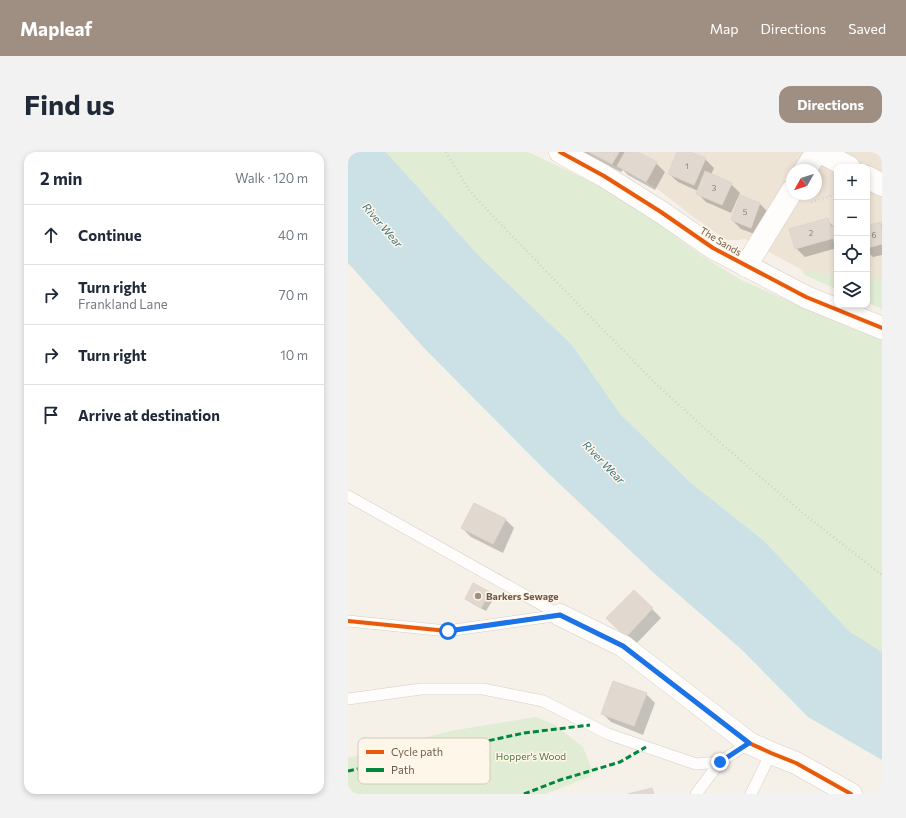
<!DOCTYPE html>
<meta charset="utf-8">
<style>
:root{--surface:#fff;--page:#f2f2f3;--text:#1f2937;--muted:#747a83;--line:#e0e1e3;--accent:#9f8f82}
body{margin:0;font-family:Commissioner,sans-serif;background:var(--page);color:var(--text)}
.controls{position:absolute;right:12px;top:12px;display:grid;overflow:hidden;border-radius:8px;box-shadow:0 2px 6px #0003}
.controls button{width:36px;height:36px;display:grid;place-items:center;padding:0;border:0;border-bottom:1px solid var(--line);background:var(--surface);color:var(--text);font:20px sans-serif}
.compass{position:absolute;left:438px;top:12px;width:36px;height:36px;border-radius:50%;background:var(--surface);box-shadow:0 2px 6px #0003;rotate:231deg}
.stop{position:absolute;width:12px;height:12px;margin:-9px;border:3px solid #1a73e8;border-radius:50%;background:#fff}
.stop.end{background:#1a73e8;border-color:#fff;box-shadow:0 1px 4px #0008}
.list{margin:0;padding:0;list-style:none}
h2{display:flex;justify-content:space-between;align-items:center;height:52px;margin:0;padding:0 16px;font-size:17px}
h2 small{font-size:13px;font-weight:400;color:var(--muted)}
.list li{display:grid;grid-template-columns:26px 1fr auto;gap:12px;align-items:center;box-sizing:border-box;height:60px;padding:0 16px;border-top:1px solid var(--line)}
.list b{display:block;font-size:15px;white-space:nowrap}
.list p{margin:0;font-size:13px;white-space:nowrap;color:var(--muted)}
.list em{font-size:13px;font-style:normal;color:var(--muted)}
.icon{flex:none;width:22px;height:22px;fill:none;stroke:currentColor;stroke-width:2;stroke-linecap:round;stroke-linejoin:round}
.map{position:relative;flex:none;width:534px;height:642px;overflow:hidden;border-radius:12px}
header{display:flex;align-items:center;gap:24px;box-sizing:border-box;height:56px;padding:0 20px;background:var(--accent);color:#fff}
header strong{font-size:19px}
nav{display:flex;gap:22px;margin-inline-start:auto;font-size:14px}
.intro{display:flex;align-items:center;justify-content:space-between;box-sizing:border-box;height:96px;padding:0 24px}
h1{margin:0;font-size:28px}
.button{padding:10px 18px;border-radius:12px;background:var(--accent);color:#fff;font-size:14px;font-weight:700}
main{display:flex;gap:24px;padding:0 24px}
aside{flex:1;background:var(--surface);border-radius:12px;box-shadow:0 2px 6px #0003}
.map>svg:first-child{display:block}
.residential{fill:#eee4d6;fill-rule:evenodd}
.green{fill:#e0ecd4}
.water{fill:#cbe1e5}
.shadow{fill:#0003}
.building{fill:#e1d9d0;stroke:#ded5cb}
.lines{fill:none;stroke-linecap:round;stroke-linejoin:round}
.lane-casing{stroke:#d4cec7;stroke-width:12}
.street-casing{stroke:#d4cec7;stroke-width:23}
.path{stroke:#d6d0ca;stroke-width:2.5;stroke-dasharray:1 3;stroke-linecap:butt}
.lane{stroke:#fefdfc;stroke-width:11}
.street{stroke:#fefdfc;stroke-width:22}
.quiet{stroke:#00873e;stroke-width:3;stroke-dasharray:6 3;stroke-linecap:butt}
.cycleway-casing{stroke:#fef7e9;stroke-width:6}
.cycleway{stroke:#e8590c;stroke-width:4}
.route{stroke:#1a73e8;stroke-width:5}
.poi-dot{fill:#9f8f82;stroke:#fef7e9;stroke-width:1.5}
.labels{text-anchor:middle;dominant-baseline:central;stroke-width:3;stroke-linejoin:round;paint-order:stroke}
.number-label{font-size:8px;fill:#8f7c6e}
.street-label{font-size:10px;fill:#715a4b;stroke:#fef7e9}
.poi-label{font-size:10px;font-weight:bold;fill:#715a4b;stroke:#fef7e9;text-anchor:start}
.park-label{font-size:10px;fill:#547b46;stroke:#fef7e9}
.water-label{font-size:11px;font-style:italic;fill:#467583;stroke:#fef7e9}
.key{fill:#fef7e9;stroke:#d4c8ba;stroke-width:1}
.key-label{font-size:11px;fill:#715a4b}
</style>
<header>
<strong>Mapleaf</strong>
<nav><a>Map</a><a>Directions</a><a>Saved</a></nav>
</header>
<div class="intro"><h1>Find us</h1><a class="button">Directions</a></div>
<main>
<aside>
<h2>2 min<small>Walk · 120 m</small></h2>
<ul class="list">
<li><svg class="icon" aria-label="ahead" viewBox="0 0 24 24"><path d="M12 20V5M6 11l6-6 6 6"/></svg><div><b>Continue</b></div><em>40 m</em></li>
<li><svg class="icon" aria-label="right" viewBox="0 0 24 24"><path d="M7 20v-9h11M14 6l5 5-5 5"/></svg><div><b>Turn right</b><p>Frankland Lane</p></div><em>70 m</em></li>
<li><svg class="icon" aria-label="right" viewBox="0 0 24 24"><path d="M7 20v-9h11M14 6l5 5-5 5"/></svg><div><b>Turn right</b></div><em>10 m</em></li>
<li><svg class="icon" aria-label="arrive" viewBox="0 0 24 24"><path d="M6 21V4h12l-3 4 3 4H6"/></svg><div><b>Arrive at destination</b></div></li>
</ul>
</aside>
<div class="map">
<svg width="534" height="642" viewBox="0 0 534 642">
<rect width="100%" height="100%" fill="#f5f1e9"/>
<!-- residential -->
<path class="residential" d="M241 0H534V157L519 150V15H489V137L457 123 454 118 397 87 390 88H379L348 67 307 35ZM444 18H468V42H444Z"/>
<!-- green -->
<g class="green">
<path d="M38 0H180L250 33 312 73 354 104 393 128 500 175 534 188V500L502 480 416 389 342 330 273 263 224 193 131 104Z"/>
<path d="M454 118 489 124V137L457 123Z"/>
<path d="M519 126 534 127V157L519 150Z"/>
<path d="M188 565 207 573 235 595 244 618 241 625 197 642H0V606L102 579Z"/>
</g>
<!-- water -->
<path class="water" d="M0 0H38L131 104 224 193 273 263 342 330 416 389 502 480 534 500V608L460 565 393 497 308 423 199 320 77 197 0 111Z"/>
<!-- shadow -->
<g class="shadow">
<path d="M233 0H288L308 11 317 20 307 38 280 23 275 18 273 20Z"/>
<path d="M330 0H339L357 7 366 16 363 23 383 32 392 41 383 61 358 50 349 41 350 39 330 30 321 22Z"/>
<path d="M412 52 421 61 412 84 393 77 384 68Z"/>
<path d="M479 68 486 75 489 74V96L457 105 448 96Z"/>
<path d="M533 71 534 72V103L525 105 519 99V75Z"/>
<path d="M157 367 166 376 155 401 123 385 114 376Z"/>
<path d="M126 433 142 441 146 446 138 459 123 451 118 447Z"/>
<path d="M286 439 313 466 287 493 269 475Z"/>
<path d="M298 542 307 551 295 583 263 570 254 561Z"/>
</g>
<!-- building -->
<g class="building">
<path d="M241 0H271L264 12Z"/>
<path d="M277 0H290L309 10 298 30 269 14Z"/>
<path d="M329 0H342L358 6 346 33 320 22Z"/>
<path d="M357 19 384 31 374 53 348 42Z"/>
<path d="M392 43 412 51 403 76 383 68Z"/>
<path d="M480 66 486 86 447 97 441 77Z"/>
<path d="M533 70 534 92 519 96V74Z"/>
<path d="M489 73V93H487L482 75Z"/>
<path d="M126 351 158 367 145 392 113 376Z"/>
<path d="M125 431 142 440 133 456 117 447Z"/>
<path d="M286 438 305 456 278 485 258 466Z"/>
<path d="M265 529 299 541 286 574 253 562Z"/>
<path d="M304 636 306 642H280Z"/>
</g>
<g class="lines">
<defs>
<g id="lane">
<path d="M0 344 212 463"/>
<path d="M0 469 99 479 212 463"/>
<path d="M0 547 73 537H135L195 549 260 582 348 612 372 610 401 591"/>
<path d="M348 642 372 610"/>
<path d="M403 642 423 601"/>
</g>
<g id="street">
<path d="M212 0 256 24 313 60 365 96 458 145 534 176"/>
<path d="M472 0 501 15"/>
<path d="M457 18 469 0"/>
<path d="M519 25 534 33"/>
<path d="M398 114 444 39"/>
<path d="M212 463 275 494 401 591 423 601 448 611 503 642"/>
</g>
</defs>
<!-- lane casing -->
<use href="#lane" class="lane-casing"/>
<!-- street casing -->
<use href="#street" class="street-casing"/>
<!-- path -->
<g class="path">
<path d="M98 0 121 38 143 62 228 150 306 230 376 294 456 362 534 423"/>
<path d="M463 50 489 42"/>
</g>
<!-- lane -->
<use href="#lane" class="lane"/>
<!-- street -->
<use href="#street" class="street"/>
<!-- quiet -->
<g class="quiet">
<path d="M0 619 176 581 242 573"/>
<path d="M176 642 212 628 272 610 298 595"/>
</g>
<defs>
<g id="cycleway">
<path d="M212 0 256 24 313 60 365 96 458 145 534 176"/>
<path d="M0 469 99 479 212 463 275 494 401 591 423 601 448 611 503 642"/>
</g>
</defs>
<!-- cycleway casing -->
<use href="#cycleway" class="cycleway-casing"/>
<!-- cycleway -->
<use href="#cycleway" class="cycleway"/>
</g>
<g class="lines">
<!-- route -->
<path class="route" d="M100 479 212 463 275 494 401 591 372 610"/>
</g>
<!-- markers -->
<circle class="poi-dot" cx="130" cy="444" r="4"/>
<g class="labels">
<!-- number labels -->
<g class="number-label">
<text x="339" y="14">1</text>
<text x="366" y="36">3</text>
<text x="397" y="60">5</text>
<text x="463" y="81">2</text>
<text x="526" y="83">6</text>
</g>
<!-- street labels -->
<g class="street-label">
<text transform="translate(373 89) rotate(31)">The Sands</text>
</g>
<!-- poi labels -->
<g class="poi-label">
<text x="138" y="444">Barkers Sewage</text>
</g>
<!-- park labels -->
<g class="park-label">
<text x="183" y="604">Hopper's Wood</text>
</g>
<!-- water labels -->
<g class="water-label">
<text transform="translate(35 73) rotate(49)">River Wear</text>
<text transform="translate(256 310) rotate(46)">River Wear</text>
</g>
</g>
<!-- legend -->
<rect x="10" y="586" width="132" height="46" rx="6" class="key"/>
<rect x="18" y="598" width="18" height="4" fill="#e8590c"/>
<rect x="18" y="616" width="18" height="4" fill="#00873e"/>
<g class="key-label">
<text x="43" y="604">Cycle path</text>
<text x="43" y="622">Path</text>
</g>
</svg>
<div class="controls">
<button>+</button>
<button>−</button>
<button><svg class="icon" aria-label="locate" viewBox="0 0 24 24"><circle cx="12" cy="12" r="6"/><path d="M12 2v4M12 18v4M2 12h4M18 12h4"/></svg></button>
<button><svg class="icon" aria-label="layers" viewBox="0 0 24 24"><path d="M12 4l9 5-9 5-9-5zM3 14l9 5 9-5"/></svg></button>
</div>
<svg class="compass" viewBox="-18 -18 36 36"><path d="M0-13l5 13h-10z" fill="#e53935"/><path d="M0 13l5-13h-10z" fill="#747a83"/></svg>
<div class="stop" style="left:100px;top:479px"></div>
<div class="stop end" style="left:372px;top:610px"></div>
</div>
</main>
